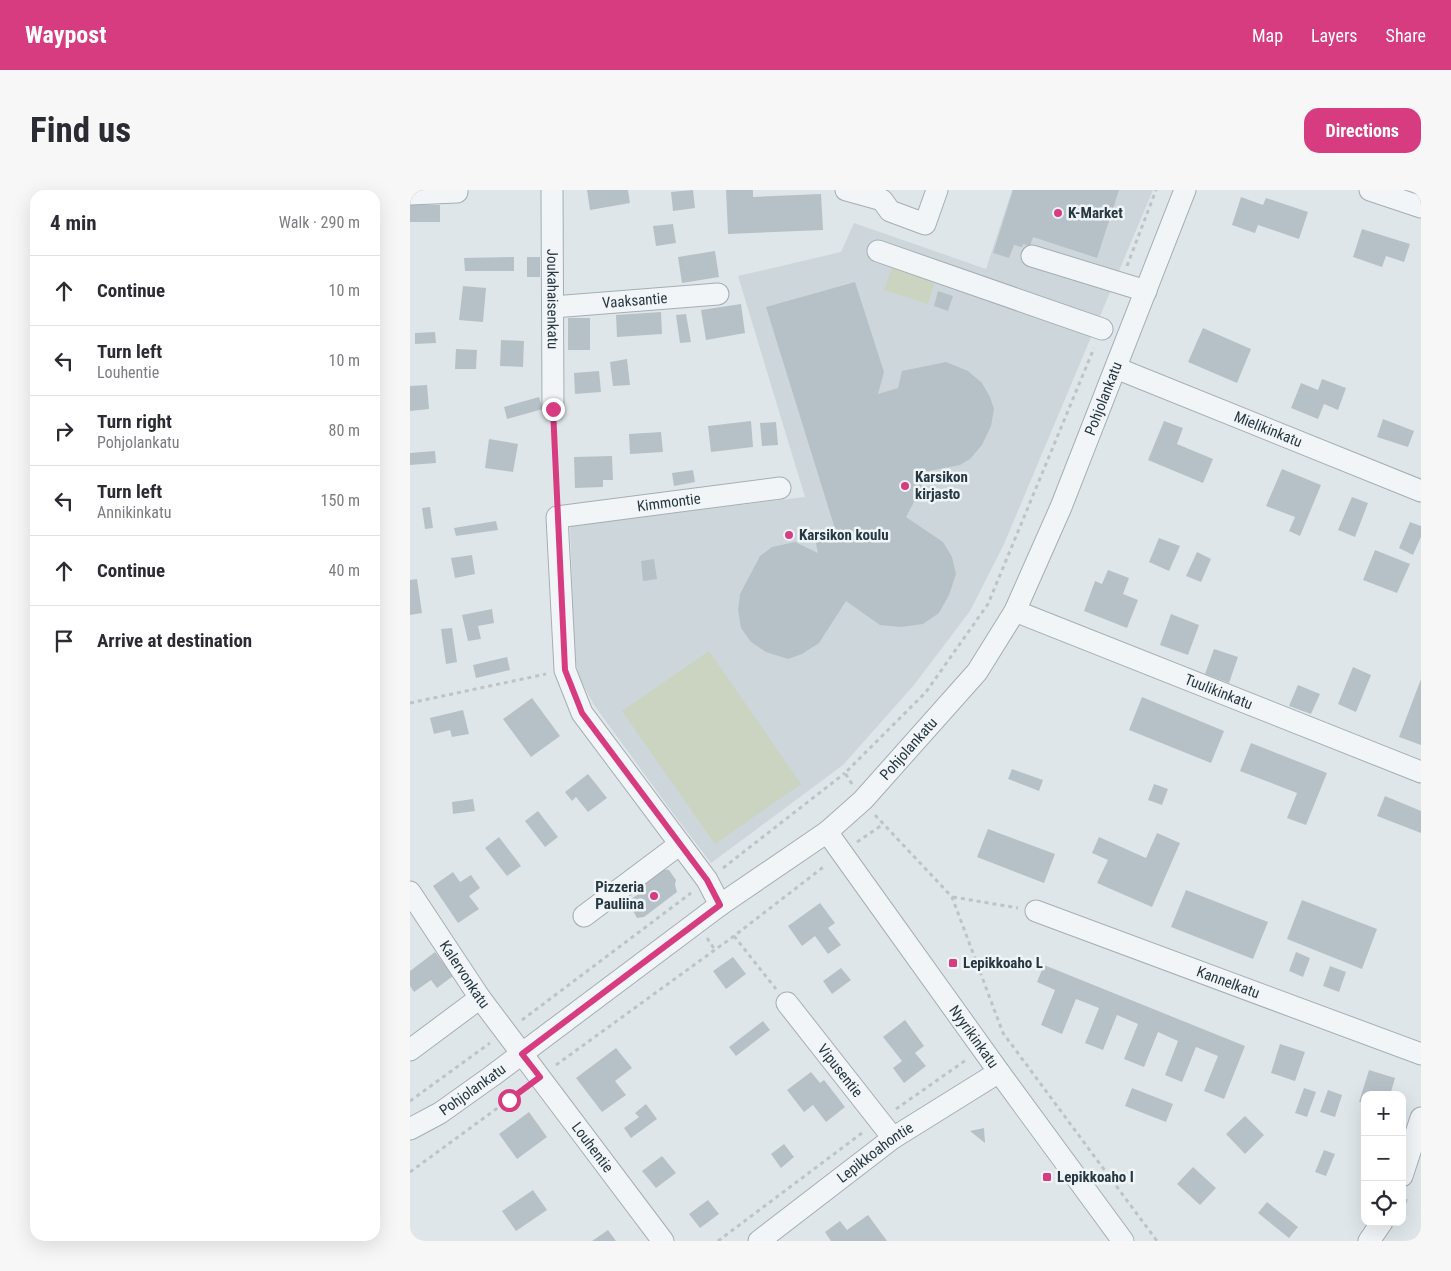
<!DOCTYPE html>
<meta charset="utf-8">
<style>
:root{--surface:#fff;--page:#f7f7f7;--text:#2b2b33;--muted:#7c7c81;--line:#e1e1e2;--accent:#d73c80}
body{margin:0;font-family:"Roboto Condensed",sans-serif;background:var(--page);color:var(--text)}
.controls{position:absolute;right:15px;bottom:15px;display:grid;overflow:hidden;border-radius:10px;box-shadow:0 5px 20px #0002}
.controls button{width:45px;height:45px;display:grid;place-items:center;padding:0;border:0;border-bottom:1px solid var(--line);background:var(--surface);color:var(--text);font:25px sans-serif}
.stop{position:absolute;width:15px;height:15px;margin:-11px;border:4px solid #d73c80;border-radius:50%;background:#fff}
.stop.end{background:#d73c80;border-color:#fff;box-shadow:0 1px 5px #0008}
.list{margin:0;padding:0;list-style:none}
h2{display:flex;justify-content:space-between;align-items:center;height:65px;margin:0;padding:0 20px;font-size:21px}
h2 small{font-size:16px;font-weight:400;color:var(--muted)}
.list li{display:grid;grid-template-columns:32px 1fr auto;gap:15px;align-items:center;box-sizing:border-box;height:70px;padding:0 20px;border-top:1px solid var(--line)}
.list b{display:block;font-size:19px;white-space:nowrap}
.list p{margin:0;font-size:16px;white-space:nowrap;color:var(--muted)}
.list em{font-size:16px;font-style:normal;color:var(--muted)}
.icon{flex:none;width:28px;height:28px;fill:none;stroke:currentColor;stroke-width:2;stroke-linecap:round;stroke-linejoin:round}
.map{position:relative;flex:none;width:1011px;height:1051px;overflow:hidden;border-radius:15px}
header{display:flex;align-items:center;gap:30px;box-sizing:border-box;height:70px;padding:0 25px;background:var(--accent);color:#fff}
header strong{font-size:24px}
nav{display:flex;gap:28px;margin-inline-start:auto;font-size:18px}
.intro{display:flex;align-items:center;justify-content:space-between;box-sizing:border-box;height:120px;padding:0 30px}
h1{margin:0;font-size:35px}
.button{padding:12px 22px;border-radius:15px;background:var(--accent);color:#fff;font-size:18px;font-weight:700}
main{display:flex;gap:30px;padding:0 30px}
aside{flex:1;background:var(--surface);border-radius:15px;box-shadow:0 5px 20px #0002}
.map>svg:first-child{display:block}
.built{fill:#cdd6db}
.green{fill:#cbd4c0}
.building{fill:#b6c1c7}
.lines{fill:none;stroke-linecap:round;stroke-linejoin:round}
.minor-casing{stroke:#a4aeb4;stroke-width:23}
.path{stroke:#bdc4c8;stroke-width:3;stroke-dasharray:4 4;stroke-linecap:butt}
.minor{stroke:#f2f5f7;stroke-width:21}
.route{stroke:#d73c80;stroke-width:6}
.poi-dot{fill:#d73c80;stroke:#eff4f7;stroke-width:2}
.labels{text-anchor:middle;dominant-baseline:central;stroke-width:5;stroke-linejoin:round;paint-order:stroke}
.poi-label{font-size:15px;font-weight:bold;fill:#273842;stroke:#eff4f7;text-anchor:start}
.street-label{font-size:15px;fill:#273842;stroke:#eff4f7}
</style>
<header>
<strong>Waypost</strong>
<nav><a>Map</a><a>Layers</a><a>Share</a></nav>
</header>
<div class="intro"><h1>Find us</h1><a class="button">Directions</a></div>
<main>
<aside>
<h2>4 min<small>Walk · 290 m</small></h2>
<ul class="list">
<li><svg class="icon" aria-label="ahead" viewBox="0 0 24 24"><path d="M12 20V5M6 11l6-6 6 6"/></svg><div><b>Continue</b></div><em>10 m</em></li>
<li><svg class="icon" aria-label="left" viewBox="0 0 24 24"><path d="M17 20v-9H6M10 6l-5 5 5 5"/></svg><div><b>Turn left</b><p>Louhentie</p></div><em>10 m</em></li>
<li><svg class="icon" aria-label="right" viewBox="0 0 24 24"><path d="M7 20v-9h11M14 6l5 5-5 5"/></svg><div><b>Turn right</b><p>Pohjolankatu</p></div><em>80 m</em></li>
<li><svg class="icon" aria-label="left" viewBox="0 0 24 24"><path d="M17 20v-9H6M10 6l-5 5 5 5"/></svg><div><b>Turn left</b><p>Annikinkatu</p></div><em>150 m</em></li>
<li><svg class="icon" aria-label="ahead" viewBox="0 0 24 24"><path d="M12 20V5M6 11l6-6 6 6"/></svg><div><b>Continue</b></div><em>40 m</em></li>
<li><svg class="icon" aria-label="arrive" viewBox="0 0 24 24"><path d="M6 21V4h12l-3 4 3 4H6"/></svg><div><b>Arrive at destination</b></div></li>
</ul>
</aside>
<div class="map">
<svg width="1011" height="1051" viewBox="0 0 1011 1051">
<rect width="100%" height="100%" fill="#dfe6e9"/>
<!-- built -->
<path class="built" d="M602 0H743L594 354 560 421 504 495 433 575 301 673 265 626 184 515 170 489 165 470 160 336 395 307 328 86 431 62 444 33 576 79Z"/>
<!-- green -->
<g class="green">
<path d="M482 77 525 91 518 114 474 100Z"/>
<path d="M299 461 391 594 305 654 212 521Z"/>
</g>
<!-- building -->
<g class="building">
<path d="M177 0H218L220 13 180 20Z"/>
<path d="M283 0 285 18 263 21 261 2Z"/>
<path d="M316 0H343V7L411 4 413 40 318 44Z"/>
<path d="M603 0H709L687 68 623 47 620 56 613 54 612 57 604 55 599 68 583 63Z"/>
<path d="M831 7 853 15 856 8 898 22 889 49 848 35 845 43 822 35Z"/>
<rect x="0" y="15" width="30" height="17"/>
<path d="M263 34 266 53 246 56 243 36Z"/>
<path d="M952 39 1000 54 994 72 976 66 972 77 943 67Z"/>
<path d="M305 61 309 87 272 93 268 67Z"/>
<path d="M104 67V81H55L54 68Z"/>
<rect x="117" y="67" width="13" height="20"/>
<path d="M445 92 474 182 468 204 488 198 492 181 536 172 558 181 572 193 580 207 584 219 581 236 572 255 560 269 550 275 508 283 512 297 496 327 533 352 542 367 546 384 539 405 529 423 513 434 491 437 470 435 436 411 409 453 392 464 378 469 356 462 341 452 331 438 328 420 330 404 350 366 362 357 385 352 408 363 405 349 426 342 356 117Z"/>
<path d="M53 96 76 98 73 132 49 130Z"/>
<path d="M528 101 543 106 538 121 524 116Z"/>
<path d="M331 114 335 143 296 150 291 120Z"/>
<path d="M251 122 252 144 207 147 206 125Z"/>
<path d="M276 124 281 152 270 153 266 125Z"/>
<rect x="158" y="128" width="22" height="32"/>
<path d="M793 138 841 159 827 193 778 172Z"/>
<path d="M25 142 26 153 5 154V143Z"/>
<path d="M91 150 114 151 113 177 90 176Z"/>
<path d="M46 159 67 160 66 179H45Z"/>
<path d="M217 169 220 195 203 196 200 172Z"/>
<path d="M189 181 191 202 165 204 164 183Z"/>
<path d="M912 189 936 198 928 220 914 214 908 229 881 218 891 193 908 200Z"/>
<path d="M17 195 19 219 0 221V196Z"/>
<path d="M129 207 133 219 97 229 94 217Z"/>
<path d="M973 229 1004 241 998 257 967 247Z"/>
<path d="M341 231 343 257 301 262 298 236Z"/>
<path d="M754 231 773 238 767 254 803 269 793 293 738 270Z"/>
<path d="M366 232 368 255 352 256 350 233Z"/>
<path d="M251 242 253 262 220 264 219 244Z"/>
<path d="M79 249 108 254 103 282 75 278Z"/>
<path d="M25 261 26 273 0 275V263Z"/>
<path d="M202 266 203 290H193V297L165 298 164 267Z"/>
<path d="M872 279 911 295 890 346 879 341 885 327 856 316Z"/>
<path d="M283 280 285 292 264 296 262 283Z"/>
<path d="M942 307 958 313 945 347 928 340Z"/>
<path d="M20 317 23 338 15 339 12 318Z"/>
<path d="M86 331 88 340 46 346 44 338Z"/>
<path d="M1000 332 1011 336V347L1003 365 989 358Z"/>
<path d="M749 348 770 356 759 381 739 372Z"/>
<path d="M965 360 1000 374 987 403 953 390Z"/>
<path d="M787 362 801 369 791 392 776 386Z"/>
<path d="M62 365 65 384 45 388 41 368Z"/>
<path d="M244 369 247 389 233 391 231 371Z"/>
<path d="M698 380 719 388 713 404 728 410 717 438 674 421 685 391 692 394Z"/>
<path d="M7 389 12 423 0 425V390Z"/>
<path d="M82 419 84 433 68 436 71 449 58 451 52 425Z"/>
<path d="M761 424 789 435 778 465 750 455Z"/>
<path d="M42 438 47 472 36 474 31 439Z"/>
<path d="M804 459 828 467 819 493 795 484Z"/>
<path d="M97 467 100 480 66 488 63 475Z"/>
<path d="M943 477 961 485 946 522 928 514Z"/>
<path d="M1011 489V555L989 547Z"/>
<path d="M888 495 910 504 901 524 879 516Z"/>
<path d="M732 507 814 541 801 573 719 540Z"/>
<path d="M122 508 150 546 121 567 93 529Z"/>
<path d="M53 520 59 544 42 547 40 540 24 544 20 528Z"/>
<path d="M841 553 917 583 896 635 877 628 887 603 830 581Z"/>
<path d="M602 579 633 590 629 601 598 589Z"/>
<path d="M178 584 197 608 178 622 166 607 162 611 155 602Z"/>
<path d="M744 594 758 599 752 615 738 610Z"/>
<path d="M975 606 1011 621V643L967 626Z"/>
<path d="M63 609 65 621 43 624 42 612Z"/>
<path d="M128 621 148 647 135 657 115 631Z"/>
<path d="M578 639 645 664 634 693 567 667Z"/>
<path d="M747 643 770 653 742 717 687 693 698 670 682 663 689 647 736 668Z"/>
<path d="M89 647 111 676 97 686 75 658Z"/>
<path d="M251 679 259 680 266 690 265 695 267 702 234 727 227 728 220 715 221 709 230 703 228 697Z"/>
<path d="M43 682 50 692 61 685 70 698 59 706 69 719 48 733 23 696Z"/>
<path d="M776 700 858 732 843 769 761 737Z"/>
<path d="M892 710 967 739 952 779 877 749Z"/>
<path d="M410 713 425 733 418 738 431 755 418 764 405 746 392 756 378 736Z"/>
<path d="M25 762 43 786 27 798 21 790 4 802 0 796V781Z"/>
<path d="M886 762 900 768 893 787 879 781Z"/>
<path d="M323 767 336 784 316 799 303 781Z"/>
<path d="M634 775 835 856 814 909 794 901 808 866 786 857 772 892 755 885 768 851 748 842 734 877 714 869 728 834 707 825 693 860 675 853 689 818 666 809 652 844 631 835 645 800 627 792Z"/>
<path d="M920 776 936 782 929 802 913 796Z"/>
<path d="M431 778 441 790 422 804 413 791Z"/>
<path d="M495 830 514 856 505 863 516 876 494 893 483 878 492 871 473 847Z"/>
<path d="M353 831 360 840 326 866 319 857Z"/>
<path d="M870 854 895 862 885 891 861 883Z"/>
<path d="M206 858 222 878 205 891 216 905 192 922 166 888Z"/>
<path d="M959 880 985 888 980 905H955V913L949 912Z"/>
<path d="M401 882 410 893 414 890 435 917 416 932 403 915 394 922 377 900Z"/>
<path d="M722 898 763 914 756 932 715 916Z"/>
<path d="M894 898 906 902 897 927 885 923Z"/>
<path d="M918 900 932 905 925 927 910 922Z"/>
<path d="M236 914 247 929 221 948 214 938 229 927 225 923Z"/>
<path d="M119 922 137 947 107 969 89 944Z"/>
<path d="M835 926 854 945 835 964 816 944Z"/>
<path d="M574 938 575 953 560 941Z"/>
<path d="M374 954 384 967 371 978 361 964Z"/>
<path d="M914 960 925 964 916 986 905 982Z"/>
<path d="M252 966 266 983 246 998 232 981Z"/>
<path d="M783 977 806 998 790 1015 767 994Z"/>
<path d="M123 1000 137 1020 106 1041 92 1021Z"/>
<path d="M298 1010 309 1024 290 1038 279 1024Z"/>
<path d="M857 1012 888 1037 879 1048 848 1023Z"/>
<path d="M458 1025 477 1051H421L415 1042 430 1031 437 1040Z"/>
<path d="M198 1040 206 1051H182Z"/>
</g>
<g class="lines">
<defs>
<g id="minor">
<path id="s1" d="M142 0 143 219"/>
<path d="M436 0 472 10 480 21 515 34 527 0"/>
<path d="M960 0 1011 17"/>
<path d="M0 4 47 2V0"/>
<path d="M468 61 692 139"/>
<path d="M622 66 736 101"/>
<path id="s2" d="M143 117 308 104"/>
<path id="s3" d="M706 178 1011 301"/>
<path id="s4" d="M605 421 1011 582"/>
<path id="s5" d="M417 642 589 882 713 1051"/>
<path id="s6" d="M0 702 70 808 253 1051"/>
<path id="s7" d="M310 715 297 690 172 523 155 480 147 327 370 298"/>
<path id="s8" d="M626 721 1011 864"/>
<path d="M174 726 270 654"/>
<path id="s9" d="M377 813 483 948"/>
<path d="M0 860 70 808"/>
<path id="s10" d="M0 939 30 923 82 886 310 715 417 642 453 610 567 482 605 421 651 317 775 0"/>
<path d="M992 986 1011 928"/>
<path id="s11" d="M349 1051 483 948 589 882"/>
<path d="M959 1051 972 1032"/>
</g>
</defs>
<!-- minor casing -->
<use href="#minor" class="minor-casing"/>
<!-- path -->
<g class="path">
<path d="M717 76 746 0"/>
<path d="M144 237 146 308"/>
<path d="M0 513 136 484"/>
<path d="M442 594 435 583 516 502 578 414 684 158"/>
<path d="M465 625 542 707 593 843 747 1051"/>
<path d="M447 652 472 635"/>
<path d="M313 678 435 583"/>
<path d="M543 707 608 718"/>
<path d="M324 746 366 799"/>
<path d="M297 748 305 760"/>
<path d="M112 830 281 703"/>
<path d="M146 875 324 746 416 675"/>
<path d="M0 911 80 853"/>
<path d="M486 919 556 870"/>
<path d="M0 982 115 898"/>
<path d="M992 1020 998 1005"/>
<path d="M308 1051 452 943"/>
</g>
<!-- minor -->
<use href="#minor" class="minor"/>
</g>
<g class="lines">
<!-- route -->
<path class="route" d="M99 910 130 887 112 864 310 715 297 690 172 523 155 480 143 219"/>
</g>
<!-- markers -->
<g class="poi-dot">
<circle cx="648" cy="23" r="5"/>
<circle cx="495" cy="296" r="5"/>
<circle cx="379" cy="345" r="5"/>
<circle cx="244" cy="706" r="5"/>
<rect x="538" y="768" width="10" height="10" rx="2.5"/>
<rect x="632" y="982" width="10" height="10" rx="2.5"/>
</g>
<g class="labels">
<!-- poi labels -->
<g class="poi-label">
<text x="658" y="23">K-Market</text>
<text x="505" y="287">Karsikon<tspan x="505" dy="17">kirjasto</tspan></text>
<text x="389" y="345">Karsikon koulu</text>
<text x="234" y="697" text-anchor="end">Pizzeria<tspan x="234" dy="17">Pauliina</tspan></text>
<text x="553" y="773">Lepikkoaho L</text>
<text x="647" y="987">Lepikkoaho I</text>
</g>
<!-- street labels -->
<g class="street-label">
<text stroke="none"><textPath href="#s1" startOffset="109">Joukahaisenkatu</textPath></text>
<text stroke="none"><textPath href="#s2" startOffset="82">Vaaksantie</textPath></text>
<text stroke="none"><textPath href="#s10" startOffset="1034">Pohjolankatu</textPath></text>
<text stroke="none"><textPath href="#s3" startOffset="164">Mielikinkatu</textPath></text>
<text stroke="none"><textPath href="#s7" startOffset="549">Kimmontie</textPath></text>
<text stroke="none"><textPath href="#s4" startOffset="219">Tuulikinkatu</textPath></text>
<text stroke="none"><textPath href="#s10" startOffset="629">Pohjolankatu</textPath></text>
<text stroke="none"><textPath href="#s6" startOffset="99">Kalervonkatu</textPath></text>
<text stroke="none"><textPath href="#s8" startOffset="205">Kannelkatu</textPath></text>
<text stroke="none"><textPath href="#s5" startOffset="252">Nyyrikinkatu</textPath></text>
<text stroke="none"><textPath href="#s9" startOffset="86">Vipusentie</textPath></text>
<text stroke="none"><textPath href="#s10" startOffset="74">Pohjolankatu</textPath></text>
<text stroke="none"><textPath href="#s6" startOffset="314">Louhentie</textPath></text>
<text stroke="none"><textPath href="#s11" startOffset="146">Lepikkoahontie</textPath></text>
</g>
</g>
</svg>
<div class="controls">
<button>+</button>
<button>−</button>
<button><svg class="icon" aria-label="locate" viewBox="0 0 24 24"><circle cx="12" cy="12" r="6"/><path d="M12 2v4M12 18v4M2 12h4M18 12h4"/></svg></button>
</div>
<div class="stop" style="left:99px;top:910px"></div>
<div class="stop end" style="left:143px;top:219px"></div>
</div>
</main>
